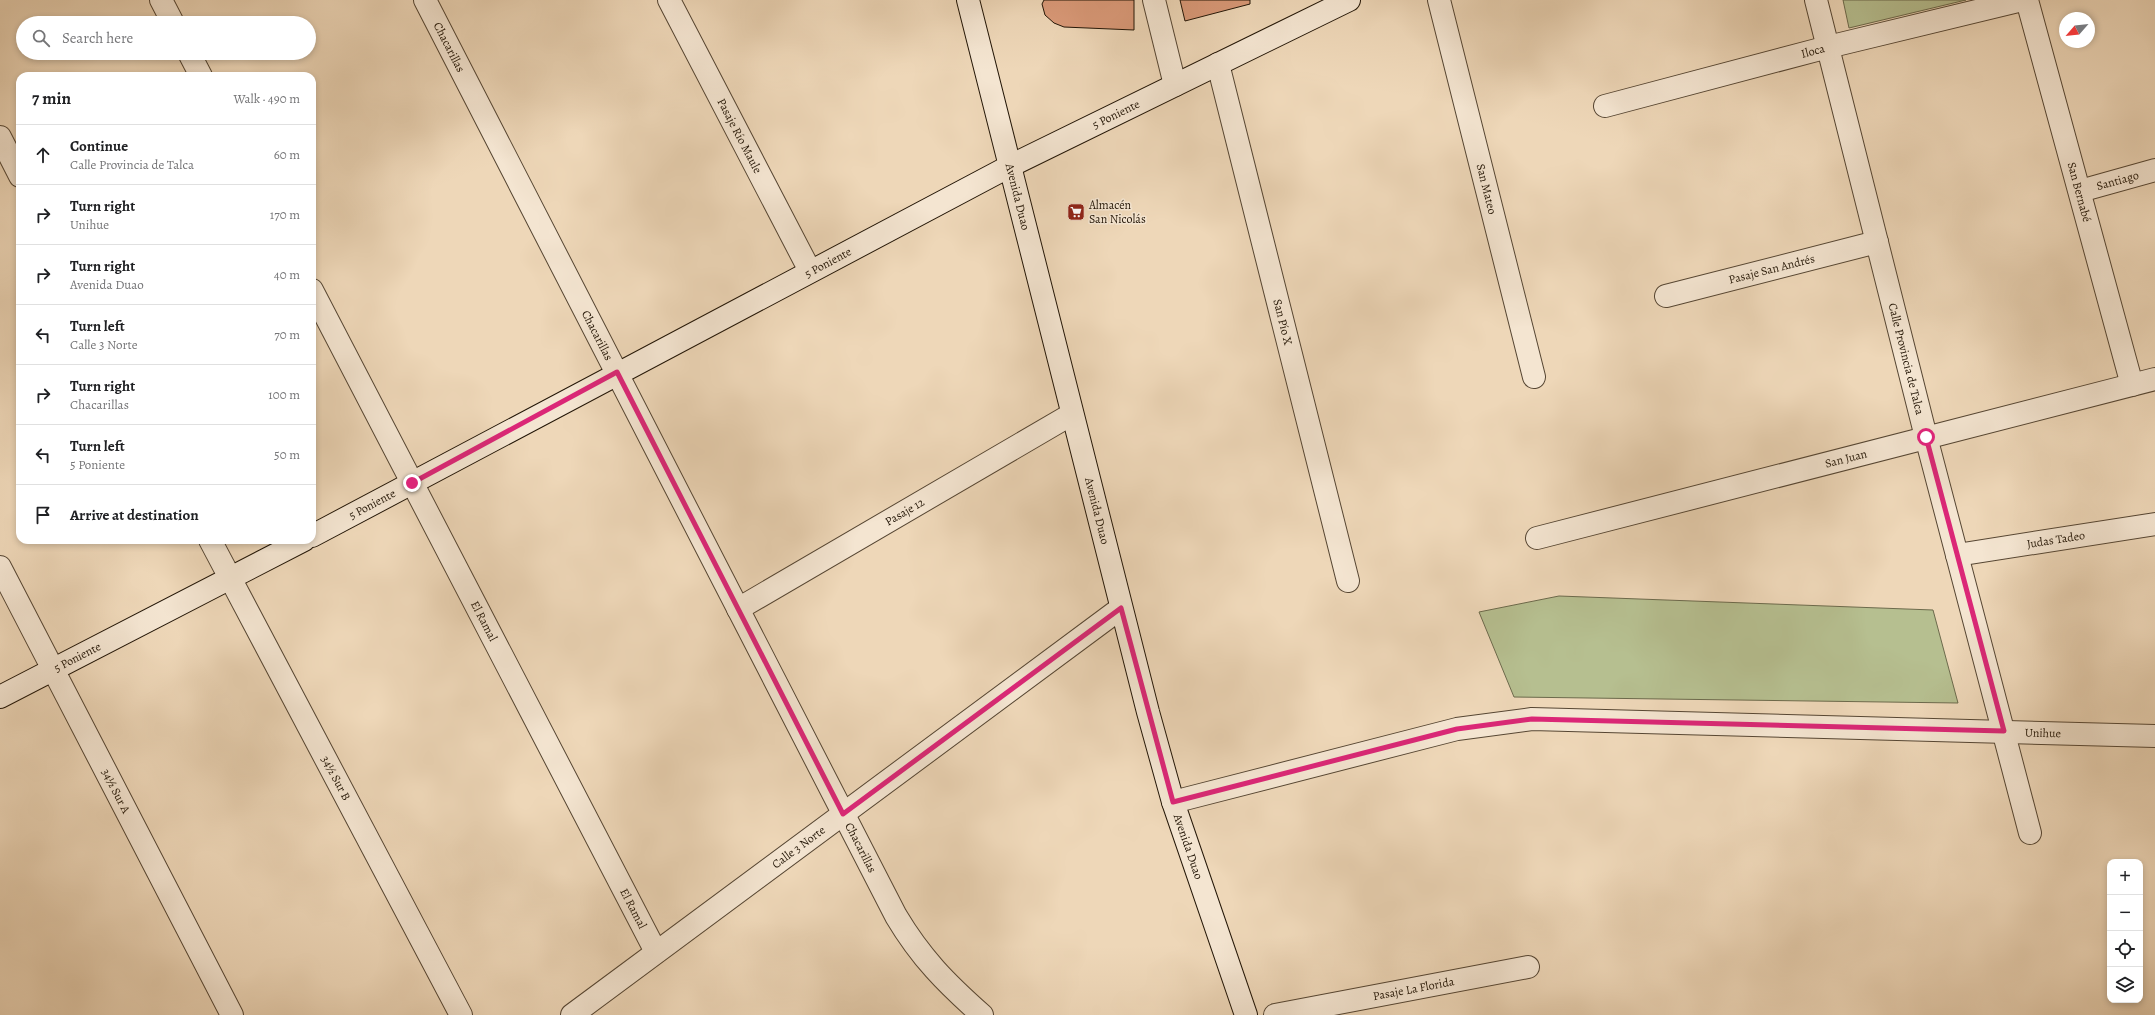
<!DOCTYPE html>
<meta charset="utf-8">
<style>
:root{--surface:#fff;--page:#f6f6f6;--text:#202124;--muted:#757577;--line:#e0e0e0}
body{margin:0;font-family:Alegreya,serif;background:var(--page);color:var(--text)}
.controls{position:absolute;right:12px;bottom:12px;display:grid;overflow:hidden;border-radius:8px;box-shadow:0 2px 6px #0003}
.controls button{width:36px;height:36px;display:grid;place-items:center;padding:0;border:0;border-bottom:1px solid var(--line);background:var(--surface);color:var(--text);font:20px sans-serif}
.compass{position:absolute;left:2059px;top:12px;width:36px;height:36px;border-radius:50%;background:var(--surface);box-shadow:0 2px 6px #0003;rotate:242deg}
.stop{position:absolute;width:12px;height:12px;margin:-9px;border:3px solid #db2777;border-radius:50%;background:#fff}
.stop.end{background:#db2777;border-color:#fff;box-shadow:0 1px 4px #0008}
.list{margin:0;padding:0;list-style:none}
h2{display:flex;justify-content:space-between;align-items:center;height:52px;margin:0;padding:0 16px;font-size:17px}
h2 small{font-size:13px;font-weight:400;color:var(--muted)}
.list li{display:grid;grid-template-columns:26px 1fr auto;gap:12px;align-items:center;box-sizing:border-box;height:60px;padding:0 16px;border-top:1px solid var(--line)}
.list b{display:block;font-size:15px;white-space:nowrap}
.list p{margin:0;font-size:13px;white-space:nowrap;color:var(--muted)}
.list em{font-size:13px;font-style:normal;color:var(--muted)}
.icon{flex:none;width:22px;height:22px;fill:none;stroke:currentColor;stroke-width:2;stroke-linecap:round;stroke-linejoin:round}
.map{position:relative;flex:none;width:2155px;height:1015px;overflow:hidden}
.search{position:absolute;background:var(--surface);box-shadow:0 2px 6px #0003;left:16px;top:16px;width:300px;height:44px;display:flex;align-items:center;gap:10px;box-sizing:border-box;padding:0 14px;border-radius:22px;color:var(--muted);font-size:15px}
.panel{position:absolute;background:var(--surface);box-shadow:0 2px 6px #0003;left:16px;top:72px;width:300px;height:472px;border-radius:12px}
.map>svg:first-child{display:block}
.green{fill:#b6bf90;stroke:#6c6a4c}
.building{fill:#d99978;stroke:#231607}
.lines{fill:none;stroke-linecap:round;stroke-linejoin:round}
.street-casing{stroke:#564633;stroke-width:24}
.secondary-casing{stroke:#231607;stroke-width:24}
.street{stroke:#f4e5d1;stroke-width:22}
.secondary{stroke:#f4e5d1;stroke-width:22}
.route{stroke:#db2777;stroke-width:5}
.labels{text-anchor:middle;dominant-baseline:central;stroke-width:3;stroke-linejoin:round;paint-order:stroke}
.street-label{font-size:12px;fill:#231607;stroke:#f4e5d1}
.poi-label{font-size:12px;fill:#231607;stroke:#f4e5d1;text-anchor:start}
</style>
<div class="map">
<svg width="2155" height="1015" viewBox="0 0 2155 1015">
<rect width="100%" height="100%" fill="#eed7b8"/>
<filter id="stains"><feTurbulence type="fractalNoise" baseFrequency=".005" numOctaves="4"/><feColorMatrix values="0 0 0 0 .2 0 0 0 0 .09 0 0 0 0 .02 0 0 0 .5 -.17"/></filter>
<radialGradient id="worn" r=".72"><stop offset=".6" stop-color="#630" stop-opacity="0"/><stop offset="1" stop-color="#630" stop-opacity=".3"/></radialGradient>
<!-- green -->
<g class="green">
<path d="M1843 0H1966L1849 28Z"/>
<path d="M1559 596 1933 610 1958 703 1514 697 1479 612Z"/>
</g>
<!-- building -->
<g class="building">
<path d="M1044 0H1134V30L1064 27 1054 23 1045 15 1042 4Z"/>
<path d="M1180 0H1250V4L1185 21Z"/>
</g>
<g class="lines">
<defs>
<g id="street">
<path d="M161 0 173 23"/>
<path id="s1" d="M425 0 896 916C921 958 946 983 982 1015"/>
<path id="s2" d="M669 0 810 271"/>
<path d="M1154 0 1175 85"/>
<path id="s3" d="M1439 0 1534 377"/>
<path id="s4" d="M1816 0 1926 437 2030 833"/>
<path id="s5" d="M2027 0 2132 385"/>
<path d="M189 53 201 76"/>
<path id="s6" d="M1218 64 1348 581"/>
<path id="s7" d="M1605 106 1828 47 2022 0"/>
<path d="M0 137 20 176"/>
<path id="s8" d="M2080 191 2155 170"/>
<path id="s9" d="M312 290 656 952"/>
<path id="s10" d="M1666 296 1877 242"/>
<path id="s11" d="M1537 538 2155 379"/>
<path d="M210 540 461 1015"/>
<path id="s12" d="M1957 555 2155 524"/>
<path d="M0 567 232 1015"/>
<path id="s13" d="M738 609 1072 414"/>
<path id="s14" d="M1173 802 1457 729 1532 719 2155 736"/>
<path id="s15" d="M572 1015 1121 608"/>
<path id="s16" d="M1275 1015 1528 967"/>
</g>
<g id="secondary">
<path id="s17" d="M968 0 1148 712 1173 802 1246 1015"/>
<path id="s18" d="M312 536 1010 166 1349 0"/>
<path id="s19" d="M0 697 304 540"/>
</g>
</defs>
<!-- street casing -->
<use href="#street" class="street-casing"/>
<!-- secondary casing -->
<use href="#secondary" class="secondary-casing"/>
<!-- street -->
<use href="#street" class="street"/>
<!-- secondary -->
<use href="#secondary" class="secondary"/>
</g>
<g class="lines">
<!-- route -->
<path class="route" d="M412 483 617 372 843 814 1121 608 1173 802 1457 729 1532 719 2004 731 1926 437"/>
</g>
<!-- icons -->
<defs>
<symbol id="supermarket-square" viewBox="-11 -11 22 22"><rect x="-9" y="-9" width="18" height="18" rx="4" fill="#8f2418" stroke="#f4e5d1"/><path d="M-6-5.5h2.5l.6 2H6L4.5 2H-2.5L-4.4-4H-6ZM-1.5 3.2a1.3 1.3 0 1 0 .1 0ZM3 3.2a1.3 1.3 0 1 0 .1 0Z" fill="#fff"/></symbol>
</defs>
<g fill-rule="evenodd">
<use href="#supermarket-square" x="1066" y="202" width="20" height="20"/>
</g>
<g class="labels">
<!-- street labels -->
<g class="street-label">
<text stroke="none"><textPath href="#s1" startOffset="53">Chacarillas</textPath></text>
<text stroke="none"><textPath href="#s7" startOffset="215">Iloca</textPath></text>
<text stroke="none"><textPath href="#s18" startOffset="908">5 Poniente</textPath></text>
<text stroke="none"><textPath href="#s2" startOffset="153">Pasaje Río Maule</textPath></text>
<text stroke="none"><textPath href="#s8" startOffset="39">Santiago</textPath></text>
<text stroke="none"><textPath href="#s3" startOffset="195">San Mateo</textPath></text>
<text stroke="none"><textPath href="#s5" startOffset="199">San Bernabé</textPath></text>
<text stroke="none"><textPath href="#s17" startOffset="203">Avenida Duao</textPath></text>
<text stroke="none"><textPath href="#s18" startOffset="584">5 Poniente</textPath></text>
<text stroke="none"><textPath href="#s10" startOffset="109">Pasaje San Andrés</textPath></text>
<text stroke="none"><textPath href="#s6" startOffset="266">San Pío X</textPath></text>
<text stroke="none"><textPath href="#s1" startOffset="377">Chacarillas</textPath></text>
<text stroke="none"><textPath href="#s4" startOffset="370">Calle Provincia de Talca</textPath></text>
<text stroke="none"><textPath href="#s11" startOffset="319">San Juan</textPath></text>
<text stroke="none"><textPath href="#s18" startOffset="68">5 Poniente</textPath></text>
<text stroke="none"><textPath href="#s17" startOffset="527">Avenida Duao</textPath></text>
<text stroke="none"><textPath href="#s13" startOffset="193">Pasaje 12</textPath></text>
<text stroke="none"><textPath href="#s12" startOffset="100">Judas Tadeo</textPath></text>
<text stroke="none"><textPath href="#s9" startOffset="373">El Ramal</textPath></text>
<text stroke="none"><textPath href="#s19" startOffset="87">5 Poniente</textPath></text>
<text stroke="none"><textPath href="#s14" startOffset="880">Unihue</textPath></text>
<text transform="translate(336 778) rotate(62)">34½ Sur B</text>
<text transform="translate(116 791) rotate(63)">34½ Sur A</text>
<text stroke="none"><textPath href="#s17" startOffset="875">Avenida Duao</textPath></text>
<text stroke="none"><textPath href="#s15" startOffset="282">Calle 3 Norte</textPath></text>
<text stroke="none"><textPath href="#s1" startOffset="953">Chacarillas</textPath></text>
<text stroke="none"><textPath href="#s9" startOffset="697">El Ramal</textPath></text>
<text stroke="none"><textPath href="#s16" startOffset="141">Pasaje La Florida</textPath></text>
</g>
<!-- poi labels -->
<g class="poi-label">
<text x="1089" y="205">Almacén<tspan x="1089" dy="14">San Nicolás</tspan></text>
</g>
</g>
<rect width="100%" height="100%" filter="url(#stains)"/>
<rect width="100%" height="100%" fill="url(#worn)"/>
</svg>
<div class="controls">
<button>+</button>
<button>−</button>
<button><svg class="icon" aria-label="locate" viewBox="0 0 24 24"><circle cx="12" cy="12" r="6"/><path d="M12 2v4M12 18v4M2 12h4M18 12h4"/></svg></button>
<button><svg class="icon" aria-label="layers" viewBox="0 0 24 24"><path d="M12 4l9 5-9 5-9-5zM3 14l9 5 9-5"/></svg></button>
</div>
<svg class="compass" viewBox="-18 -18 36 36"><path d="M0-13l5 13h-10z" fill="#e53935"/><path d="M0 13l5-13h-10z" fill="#757577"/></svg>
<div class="stop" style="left:1926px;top:437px"></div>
<div class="stop end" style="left:412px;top:483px"></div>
<div class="search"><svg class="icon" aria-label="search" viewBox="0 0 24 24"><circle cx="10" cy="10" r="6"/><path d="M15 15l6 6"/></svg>Search here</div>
<section class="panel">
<h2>7 min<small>Walk · 490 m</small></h2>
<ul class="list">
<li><svg class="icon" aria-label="ahead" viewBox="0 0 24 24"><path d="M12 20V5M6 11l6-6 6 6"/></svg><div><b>Continue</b><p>Calle Provincia de Talca</p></div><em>60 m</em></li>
<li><svg class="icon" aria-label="right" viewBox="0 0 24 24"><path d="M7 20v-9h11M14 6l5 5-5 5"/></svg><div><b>Turn right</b><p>Unihue</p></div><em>170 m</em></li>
<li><svg class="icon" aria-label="right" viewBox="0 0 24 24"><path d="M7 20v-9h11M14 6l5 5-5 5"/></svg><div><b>Turn right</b><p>Avenida Duao</p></div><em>40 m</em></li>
<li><svg class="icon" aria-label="left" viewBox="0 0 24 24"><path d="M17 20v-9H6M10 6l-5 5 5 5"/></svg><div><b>Turn left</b><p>Calle 3 Norte</p></div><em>70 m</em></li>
<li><svg class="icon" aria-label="right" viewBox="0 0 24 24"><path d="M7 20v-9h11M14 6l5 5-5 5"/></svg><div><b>Turn right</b><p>Chacarillas</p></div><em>100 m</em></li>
<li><svg class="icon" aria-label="left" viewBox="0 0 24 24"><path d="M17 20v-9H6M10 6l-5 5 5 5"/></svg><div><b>Turn left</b><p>5 Poniente</p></div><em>50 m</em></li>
<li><svg class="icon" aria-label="arrive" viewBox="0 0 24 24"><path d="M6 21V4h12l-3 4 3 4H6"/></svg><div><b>Arrive at destination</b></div></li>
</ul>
</section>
</div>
